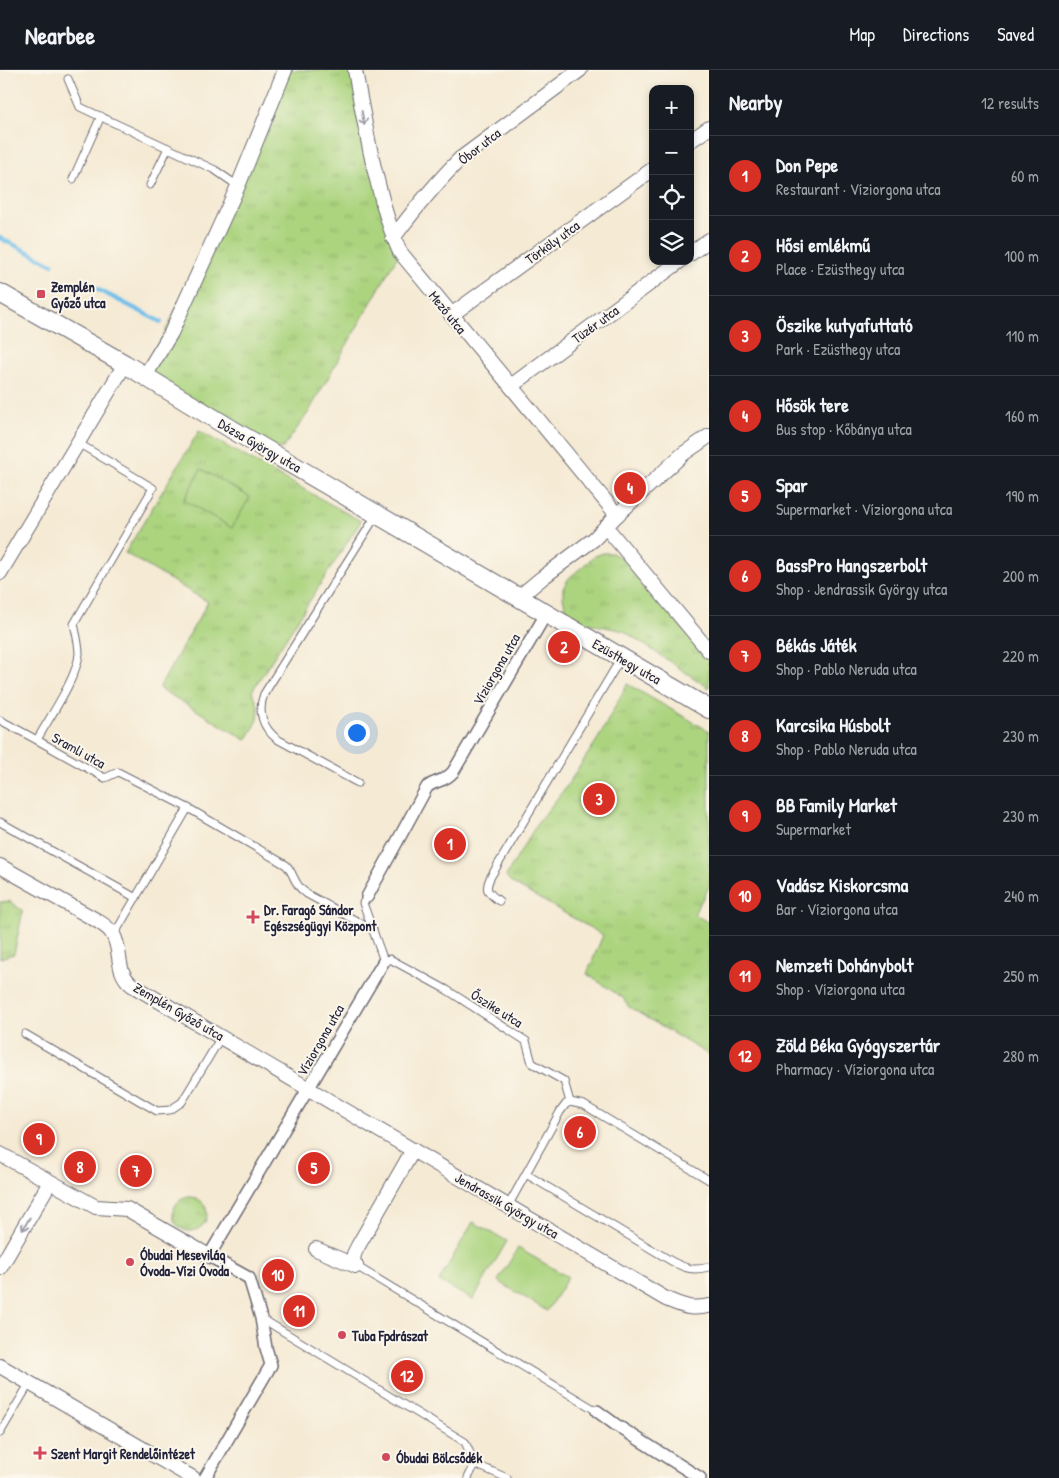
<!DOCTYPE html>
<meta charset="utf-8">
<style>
:root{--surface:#171b24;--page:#20242c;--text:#f1f3f6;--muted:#9ea1a6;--line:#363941;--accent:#d93025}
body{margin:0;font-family:"Patrick Hand",sans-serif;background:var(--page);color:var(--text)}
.controls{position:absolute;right:15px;top:15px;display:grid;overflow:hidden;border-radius:10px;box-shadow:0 2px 8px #0003}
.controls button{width:45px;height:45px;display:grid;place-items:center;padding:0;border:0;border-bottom:1px solid var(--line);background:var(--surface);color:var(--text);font:25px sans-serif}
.you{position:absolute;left:356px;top:662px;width:18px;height:18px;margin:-12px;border:4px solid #fff;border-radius:50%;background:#1a73e8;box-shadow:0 0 0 8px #1a73e833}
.badge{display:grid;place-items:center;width:32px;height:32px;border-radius:50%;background:var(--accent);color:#fff;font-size:16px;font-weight:700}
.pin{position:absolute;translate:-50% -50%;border:2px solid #fff;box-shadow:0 1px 5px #0006}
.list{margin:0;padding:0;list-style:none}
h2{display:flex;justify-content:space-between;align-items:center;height:65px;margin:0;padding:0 20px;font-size:21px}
h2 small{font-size:16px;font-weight:400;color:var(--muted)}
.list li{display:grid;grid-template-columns:32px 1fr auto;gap:15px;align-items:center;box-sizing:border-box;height:80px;padding:0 20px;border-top:1px solid var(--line)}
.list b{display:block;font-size:19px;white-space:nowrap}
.list p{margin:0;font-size:16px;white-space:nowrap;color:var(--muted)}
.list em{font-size:16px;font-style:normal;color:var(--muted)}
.icon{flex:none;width:28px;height:28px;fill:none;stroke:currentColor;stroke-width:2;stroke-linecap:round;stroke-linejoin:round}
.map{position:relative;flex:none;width:709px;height:1408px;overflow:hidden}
header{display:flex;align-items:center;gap:30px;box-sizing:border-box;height:70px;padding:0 25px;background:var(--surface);border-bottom:1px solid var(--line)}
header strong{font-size:24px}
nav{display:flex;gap:28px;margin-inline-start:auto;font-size:18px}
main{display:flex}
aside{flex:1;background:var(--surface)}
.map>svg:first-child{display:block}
.grass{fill:url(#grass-tufts);stroke:#677b5d}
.pitch{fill:#acd47f;stroke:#677b5d}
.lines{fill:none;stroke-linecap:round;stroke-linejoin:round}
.stream{stroke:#6fbfea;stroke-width:4.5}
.service-casing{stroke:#6c6871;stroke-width:9}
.pedestrian-casing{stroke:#6c6871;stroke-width:14}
.minor-casing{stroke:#6c6871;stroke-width:16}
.tertiary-casing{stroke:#6c6871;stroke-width:20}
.service{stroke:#fff;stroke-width:7}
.pedestrian{stroke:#fff;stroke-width:11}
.minor{stroke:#fff;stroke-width:14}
.tertiary{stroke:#fff;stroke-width:18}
.oneway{stroke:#9c9ca7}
.poi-dot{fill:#d1495b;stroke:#fbf7ec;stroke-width:2}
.labels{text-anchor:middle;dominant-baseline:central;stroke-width:4;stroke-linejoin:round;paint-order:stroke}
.street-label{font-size:14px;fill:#22223b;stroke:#fbf7ec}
.poi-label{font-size:14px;font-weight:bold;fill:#22223b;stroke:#fbf7ec;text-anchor:start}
</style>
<header>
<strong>Nearbee</strong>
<nav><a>Map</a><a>Directions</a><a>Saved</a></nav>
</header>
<main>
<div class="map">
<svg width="709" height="1408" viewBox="0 0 709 1408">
<defs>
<pattern id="grass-tufts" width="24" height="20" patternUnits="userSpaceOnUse" patternTransform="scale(1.25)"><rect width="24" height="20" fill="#acd47f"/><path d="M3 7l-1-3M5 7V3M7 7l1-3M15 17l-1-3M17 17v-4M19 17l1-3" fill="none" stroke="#94b66f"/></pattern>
</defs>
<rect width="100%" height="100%" fill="#fbf7ec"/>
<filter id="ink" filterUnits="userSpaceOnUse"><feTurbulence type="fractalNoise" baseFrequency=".02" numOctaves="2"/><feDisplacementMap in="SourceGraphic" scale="10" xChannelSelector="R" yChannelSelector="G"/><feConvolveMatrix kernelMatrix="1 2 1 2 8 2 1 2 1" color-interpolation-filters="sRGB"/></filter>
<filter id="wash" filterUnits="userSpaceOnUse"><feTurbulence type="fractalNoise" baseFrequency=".0096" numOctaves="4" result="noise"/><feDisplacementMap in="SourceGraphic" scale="20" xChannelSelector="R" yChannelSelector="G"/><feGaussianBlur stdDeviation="1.12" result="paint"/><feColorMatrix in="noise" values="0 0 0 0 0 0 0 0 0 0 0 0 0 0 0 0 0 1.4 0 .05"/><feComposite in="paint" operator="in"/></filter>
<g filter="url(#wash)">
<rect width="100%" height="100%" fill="#f5ead4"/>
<!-- grass -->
<g class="grass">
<path d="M285 0H354L400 182 308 343 283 378 265 379 145 306Z"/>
<path d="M199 361 361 451 252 621C264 645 259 650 246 670L159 618 208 532 125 483Z"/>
<path d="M603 483H612L626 490 709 591V618L624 561 587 553 571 545 566 538 563 528V518L569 508 595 486Z"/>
<path d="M627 614 709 661V817L694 844 709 853V985L629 937 623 928 587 904 603 865 512 813 506 806 537 754 566 717 599 667Z"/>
<path d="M9 831 23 841 14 884 0 888V832Z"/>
<circle cx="190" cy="1144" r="17"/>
</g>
<!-- pitch -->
<g class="pitch">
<path d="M201 399 250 427 232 458 184 430Z"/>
<path d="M473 1152 507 1171 473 1230 439 1211Z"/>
<path d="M518 1178 568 1207 547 1241 498 1211Z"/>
</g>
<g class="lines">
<!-- stream -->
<g class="stream">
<path d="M0 168 52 194"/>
<path d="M93 217 161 252"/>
</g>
</g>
</g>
<g filter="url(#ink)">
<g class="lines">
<defs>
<g id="service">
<path d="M68 9 80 37 215 100 238 116"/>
<path d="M73 109 101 46"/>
<path d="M150 115 168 78"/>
<path d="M78 373 153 418 74 554C76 563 79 574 79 584 77 608 49 648 37 670L105 708 118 702 188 738 286 795C292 801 293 808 298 815 300 819 304 821 307 824L373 860"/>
<path d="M0 650 37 670"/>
<path d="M358 713 277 669C263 658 257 642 264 624L377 444"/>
<path d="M0 752 136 828"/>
<path d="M367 827 363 833 384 891 390 889 447 920 526 971 532 993 564 1011 570 1032"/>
<path d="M499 831C489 823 484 821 490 808L621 588"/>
<path d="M114 865 188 738"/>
<path d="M25 964 157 1041 170 1040 182 1032 221 967"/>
<path d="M526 1104 673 1192C687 1199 693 1201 709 1197"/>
<path d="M508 1136 560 1042 566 1034 570 1032 584 1035 709 1110"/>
<path d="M356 1196 597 1341"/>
<path d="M261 1248 465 1372 475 1394 507 1408"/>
<path d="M0 1363 29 1314"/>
<path d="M468 1408 475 1394"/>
</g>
<g id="pedestrian">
<path d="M367 827 427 717C437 709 443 713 453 702L546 544"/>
<path d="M597 1341 616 1355 700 1408"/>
<path d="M205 1408 271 1295 266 1278 261 1248 249 1208 209 1186 384 891"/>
</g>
<g id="minor">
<path d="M355 0C361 34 367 68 375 102 382 129 388 156 400 182L617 445"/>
<path d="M690 71 709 58"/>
<path d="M393 168C414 140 435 114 460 89L580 0"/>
<path d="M690 184 709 170"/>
<path d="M451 245 653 99"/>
<path d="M145 306 171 263 238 116 285 0"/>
<path d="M511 316 680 191"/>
<path d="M606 457 709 581"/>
<path d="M0 503 125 294"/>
<path d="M519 527 542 508 594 469 617 445 683 384 709 366"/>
<path d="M0 796 96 850C102 854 108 857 112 863 123 879 114 901 132 915L666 1229C684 1236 689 1240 709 1236"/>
<path d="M0 1084 96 1137 127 1139 209 1186"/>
<path d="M316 1179 356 1196"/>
<path d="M356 1196 353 1191 354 1184 358 1176 413 1080"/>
<path d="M0 1198 50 1112"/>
<path d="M0 1296 193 1408"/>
</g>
<path id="tertiary" d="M0 223 125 294 233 360 709 639"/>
</defs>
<!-- service casing -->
<use href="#service" class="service-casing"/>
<!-- pedestrian casing -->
<use href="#pedestrian" class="pedestrian-casing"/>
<!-- minor casing -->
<use href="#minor" class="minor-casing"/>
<!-- tertiary casing -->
<use href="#tertiary" class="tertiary-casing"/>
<!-- service -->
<use href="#service" class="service"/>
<!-- pedestrian -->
<use href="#pedestrian" class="pedestrian"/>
<!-- minor -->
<use href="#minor" class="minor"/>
<!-- tertiary -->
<use href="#tertiary" class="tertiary"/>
</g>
<!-- one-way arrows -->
<defs><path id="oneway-shaft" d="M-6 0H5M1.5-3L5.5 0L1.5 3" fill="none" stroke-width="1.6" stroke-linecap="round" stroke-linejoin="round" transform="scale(1.25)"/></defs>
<g class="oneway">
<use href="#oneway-shaft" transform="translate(363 48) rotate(79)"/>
<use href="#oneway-shaft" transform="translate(26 1154) rotate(120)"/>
</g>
</g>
<!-- markers -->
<g class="poi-dot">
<rect x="36" y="219" width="10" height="10" rx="2.5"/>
<path d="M250.5 839.5h5v5h5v5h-5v5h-5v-5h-5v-5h5z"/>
<circle cx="130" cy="1192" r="5"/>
<circle cx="342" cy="1265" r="5"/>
<path d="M37.5 1375.5h5v5h5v5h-5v5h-5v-5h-5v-5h5z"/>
<circle cx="386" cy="1387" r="5"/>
</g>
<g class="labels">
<!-- street labels -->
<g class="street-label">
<text transform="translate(479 76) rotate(-38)">Óbor utca</text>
<text transform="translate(552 172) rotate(-36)">Törköly utca</text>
<text transform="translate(448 242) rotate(51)">Mező utca</text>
<text transform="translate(595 254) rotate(-36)">Tüzér utca</text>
<text transform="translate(260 375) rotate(30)">Dózsa György utca</text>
<text transform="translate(627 591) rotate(30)">Ezüsthegy utca</text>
<text transform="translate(496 599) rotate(-60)">Víziorgona utca</text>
<text transform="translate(79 680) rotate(29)">Sramli utca</text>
<text transform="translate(497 938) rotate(32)">Őszike utca</text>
<text transform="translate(179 941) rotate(30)">Zemplén Győző utca</text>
<text transform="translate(320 970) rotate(-60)">Víziorgona utca</text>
<text transform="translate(507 1135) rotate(30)">Jendrassik György utca</text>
</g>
<!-- poi labels -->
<g class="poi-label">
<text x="51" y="216">Zemplén<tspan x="51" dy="16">Győző utca</tspan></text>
<text x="264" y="839">Dr. Faragó Sándor<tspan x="264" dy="16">Egészségügyi Központ</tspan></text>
<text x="140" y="1184">Óbudai Mesevilág<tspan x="140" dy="16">Óvoda-Vízi Óvoda</tspan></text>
<text x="352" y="1265">Tuba Fpdrászat</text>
<text x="51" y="1383">Szent Margit Rendelőintézet</text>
<text x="396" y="1387">Óbudai Bölcsődék</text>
</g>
</g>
</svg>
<div class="controls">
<button>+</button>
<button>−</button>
<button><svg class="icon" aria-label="locate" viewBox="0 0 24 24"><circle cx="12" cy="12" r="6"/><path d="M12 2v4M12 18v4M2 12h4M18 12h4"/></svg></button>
<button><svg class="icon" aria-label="layers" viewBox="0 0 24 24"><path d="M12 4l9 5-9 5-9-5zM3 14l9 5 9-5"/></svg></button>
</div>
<div class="you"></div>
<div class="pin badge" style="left:450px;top:774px">1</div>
<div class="pin badge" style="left:564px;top:577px">2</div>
<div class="pin badge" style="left:599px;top:729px">3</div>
<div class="pin badge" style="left:630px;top:418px">4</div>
<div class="pin badge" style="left:314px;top:1098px">5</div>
<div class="pin badge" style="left:580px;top:1062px">6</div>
<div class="pin badge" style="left:136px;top:1101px">7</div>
<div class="pin badge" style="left:80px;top:1097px">8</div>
<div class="pin badge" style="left:39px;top:1069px">9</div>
<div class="pin badge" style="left:278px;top:1205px">10</div>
<div class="pin badge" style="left:299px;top:1241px">11</div>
<div class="pin badge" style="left:407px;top:1306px">12</div>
</div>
<aside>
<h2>Nearby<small>12 results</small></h2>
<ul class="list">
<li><span class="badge">1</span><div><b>Don Pepe</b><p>Restaurant · Víziorgona utca</p></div><em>60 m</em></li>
<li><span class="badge">2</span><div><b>Hősi emlékmű</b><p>Place · Ezüsthegy utca</p></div><em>100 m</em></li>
<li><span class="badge">3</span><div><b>Öszike kutyafuttató</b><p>Park · Ezüsthegy utca</p></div><em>110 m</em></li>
<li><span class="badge">4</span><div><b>Hősök tere</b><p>Bus stop · Kőbánya utca</p></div><em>160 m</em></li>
<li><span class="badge">5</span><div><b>Spar</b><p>Supermarket · Víziorgona utca</p></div><em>190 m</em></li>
<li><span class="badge">6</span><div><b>BassPro Hangszerbolt</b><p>Shop · Jendrassik György utca</p></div><em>200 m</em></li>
<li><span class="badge">7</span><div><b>Békás Játék</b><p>Shop · Pablo Neruda utca</p></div><em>220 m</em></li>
<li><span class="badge">8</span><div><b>Karcsika Húsbolt</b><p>Shop · Pablo Neruda utca</p></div><em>230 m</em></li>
<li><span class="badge">9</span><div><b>BB Family Market</b><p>Supermarket</p></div><em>230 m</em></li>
<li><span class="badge">10</span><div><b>Vadász Kiskorcsma</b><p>Bar · Víziorgona utca</p></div><em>240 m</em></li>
<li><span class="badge">11</span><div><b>Nemzeti Dohánybolt</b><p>Shop · Víziorgona utca</p></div><em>250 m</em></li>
<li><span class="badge">12</span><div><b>Zöld Béka Gyógyszertár</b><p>Pharmacy · Víziorgona utca</p></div><em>280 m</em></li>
</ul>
</aside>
</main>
